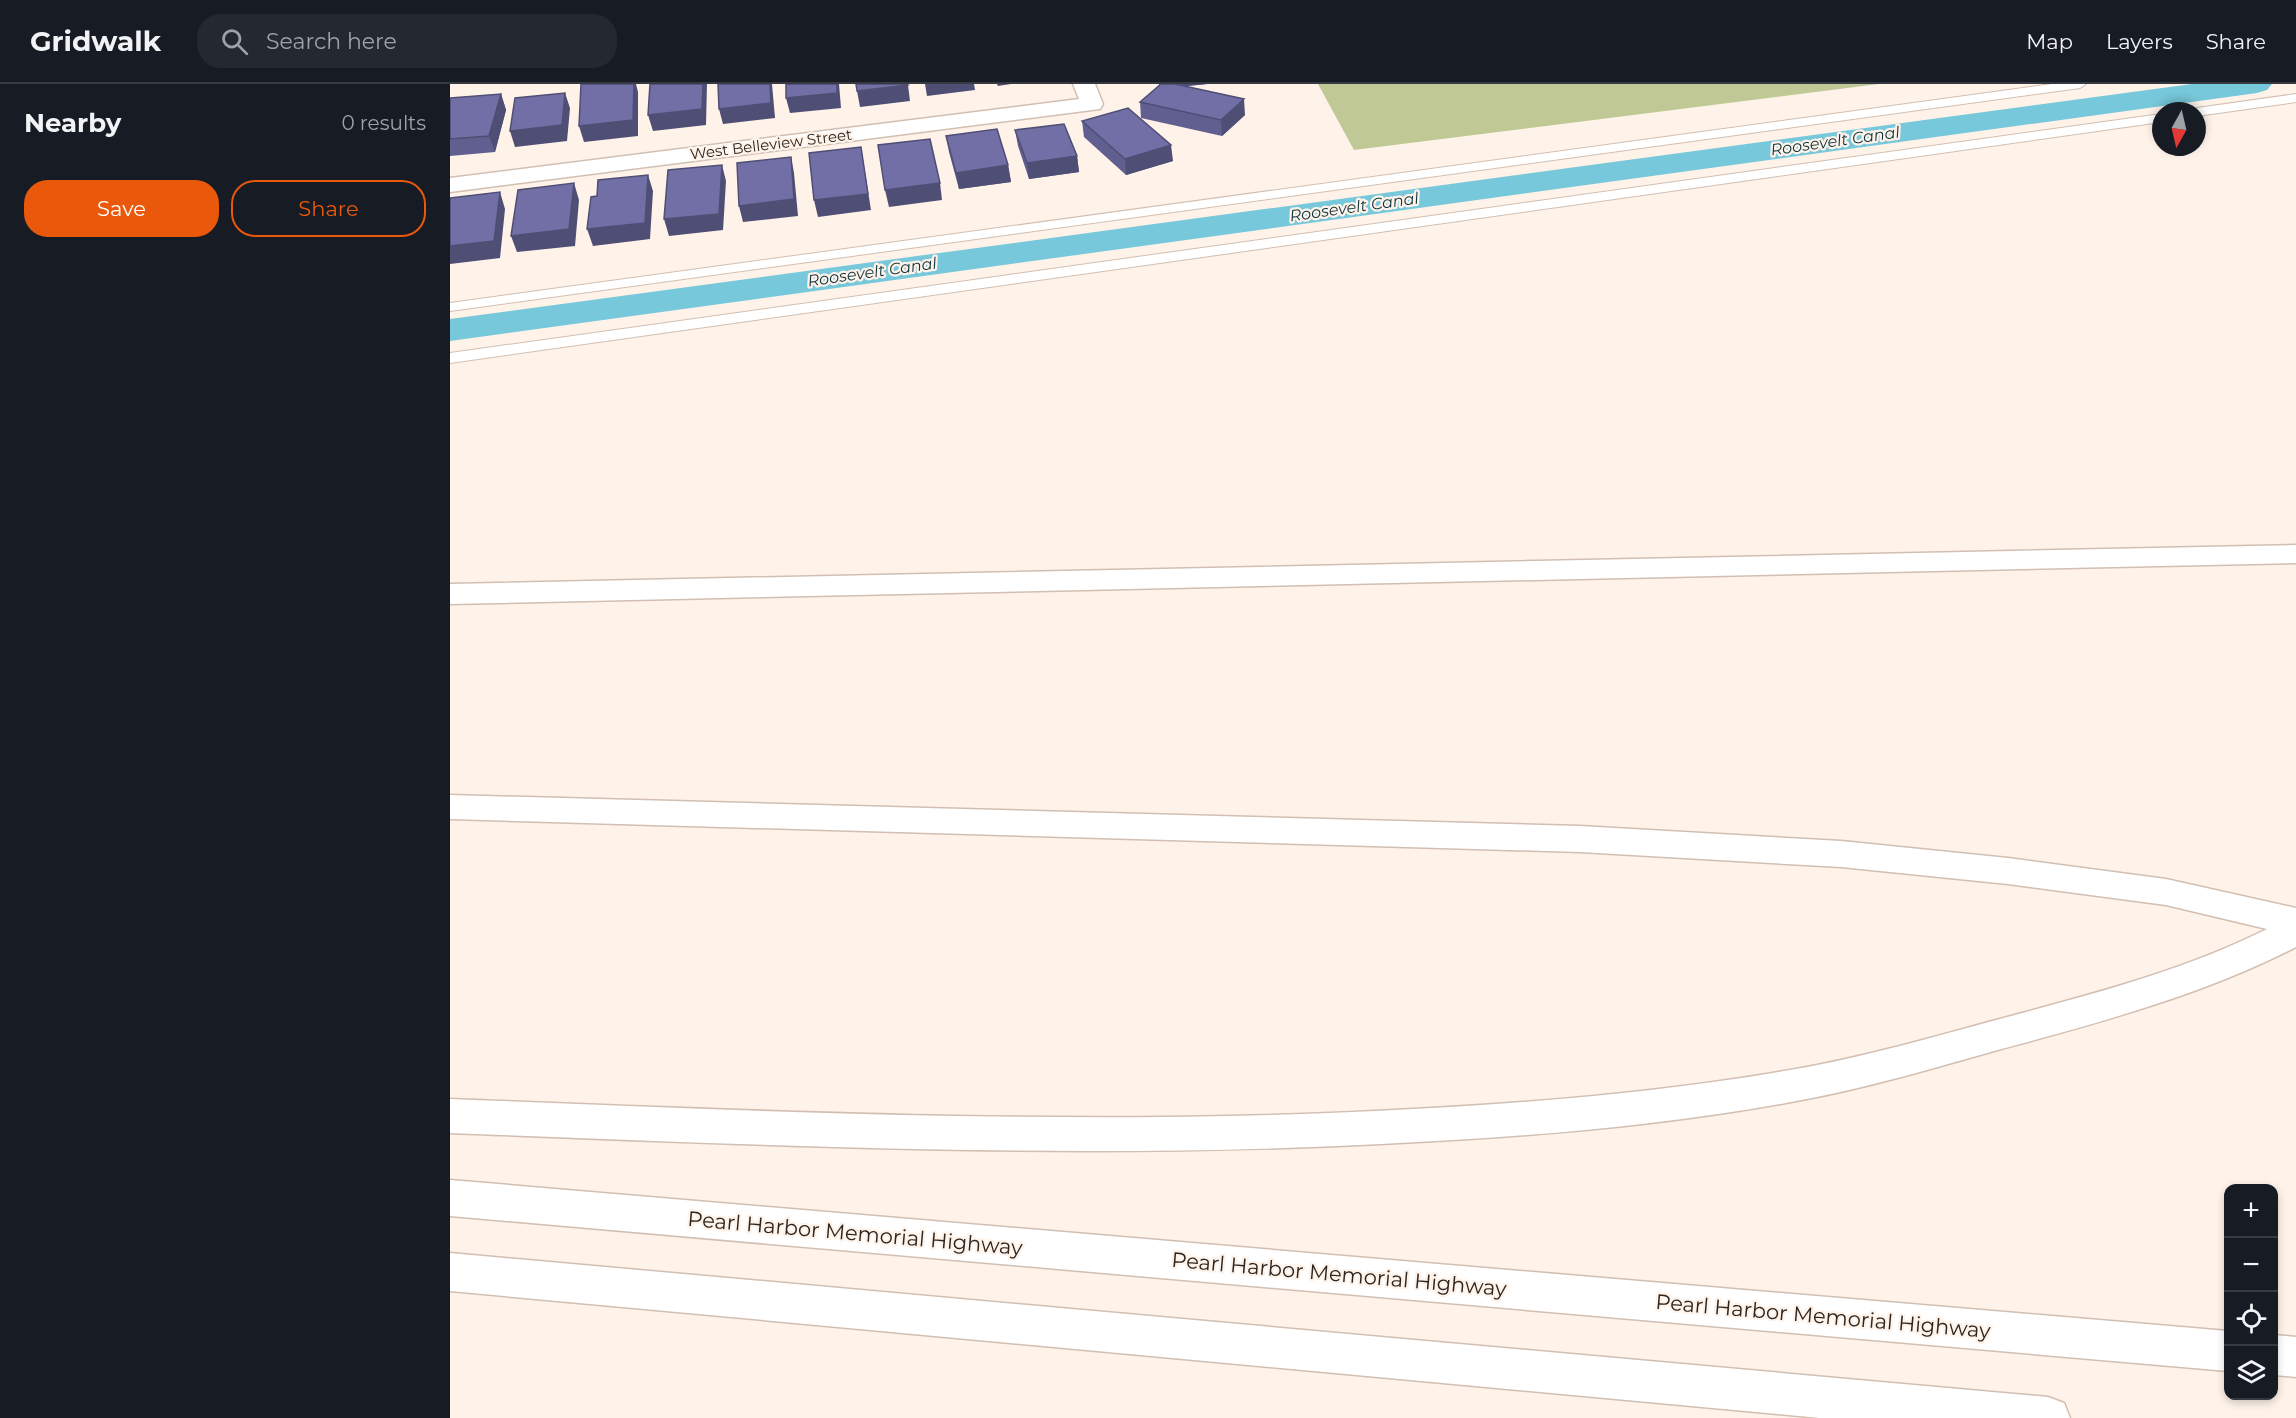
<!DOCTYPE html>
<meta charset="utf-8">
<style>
:root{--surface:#171b24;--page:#242831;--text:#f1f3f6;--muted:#9ea1a6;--line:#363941;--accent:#ea580c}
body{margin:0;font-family:Montserrat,sans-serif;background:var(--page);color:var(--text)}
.controls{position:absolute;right:18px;bottom:18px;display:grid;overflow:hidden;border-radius:12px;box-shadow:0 3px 9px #0003}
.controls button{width:54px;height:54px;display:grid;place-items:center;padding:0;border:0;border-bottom:2px solid var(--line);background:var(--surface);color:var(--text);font:30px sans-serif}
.compass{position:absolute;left:1702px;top:18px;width:54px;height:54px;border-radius:50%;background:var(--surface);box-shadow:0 3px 9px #0003;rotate:188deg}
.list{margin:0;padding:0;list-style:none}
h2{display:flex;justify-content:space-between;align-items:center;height:78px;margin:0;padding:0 24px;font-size:26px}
h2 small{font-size:20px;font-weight:400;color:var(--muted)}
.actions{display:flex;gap:12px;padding:18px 24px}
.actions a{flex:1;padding:14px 0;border:2px solid var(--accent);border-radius:24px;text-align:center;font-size:21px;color:var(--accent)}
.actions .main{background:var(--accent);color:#fff}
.icon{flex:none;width:33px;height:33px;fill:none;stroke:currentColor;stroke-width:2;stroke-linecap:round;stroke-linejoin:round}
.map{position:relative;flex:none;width:1846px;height:1334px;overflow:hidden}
header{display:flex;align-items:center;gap:36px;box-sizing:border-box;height:84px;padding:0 30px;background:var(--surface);border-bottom:2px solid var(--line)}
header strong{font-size:28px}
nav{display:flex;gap:33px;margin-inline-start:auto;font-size:21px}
.search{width:420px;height:54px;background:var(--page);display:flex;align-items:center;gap:15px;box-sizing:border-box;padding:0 21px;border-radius:24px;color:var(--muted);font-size:22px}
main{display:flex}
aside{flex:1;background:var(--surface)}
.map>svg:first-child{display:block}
.green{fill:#c0c896}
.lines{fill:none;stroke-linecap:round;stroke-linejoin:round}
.canal{fill:#77c8da;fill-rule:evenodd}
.lane-casing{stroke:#d2bfb1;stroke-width:2}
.street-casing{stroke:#d2bfb1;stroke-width:3}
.primary-casing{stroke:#d2bfb1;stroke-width:3}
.highway-casing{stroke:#d2bfb1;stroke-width:3}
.lane{fill:#fff;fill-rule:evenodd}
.street{fill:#fff;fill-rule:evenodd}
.primary{fill:#fff;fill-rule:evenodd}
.highway{fill:#fff;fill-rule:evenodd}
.wall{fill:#615f8f}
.shaded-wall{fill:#4f4e74}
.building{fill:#716fa6;stroke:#4f4e74;stroke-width:1.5}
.labels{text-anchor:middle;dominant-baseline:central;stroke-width:4.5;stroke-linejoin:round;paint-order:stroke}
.far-street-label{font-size:15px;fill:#2d2620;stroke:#fef2e9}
.far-water-label{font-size:16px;font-style:italic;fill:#0d353d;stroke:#fef2e9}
.near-street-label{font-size:21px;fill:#2d2620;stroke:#fef2e9}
</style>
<header>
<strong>Gridwalk</strong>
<div class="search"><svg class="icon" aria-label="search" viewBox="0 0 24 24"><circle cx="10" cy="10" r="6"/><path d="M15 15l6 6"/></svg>Search here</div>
<nav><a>Map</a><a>Layers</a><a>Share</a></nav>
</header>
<main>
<aside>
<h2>Nearby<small>0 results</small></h2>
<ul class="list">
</ul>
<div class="actions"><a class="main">Save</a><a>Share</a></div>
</aside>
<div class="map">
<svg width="1846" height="1334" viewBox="0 0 1846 1334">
<rect width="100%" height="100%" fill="#fef2e9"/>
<!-- green -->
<path class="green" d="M868 0H1429L904 66Z"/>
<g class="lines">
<!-- canal -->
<path class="canal" d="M1742 0H1822L1817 6 1807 9 0 257V235Z"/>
<defs>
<g id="lane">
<path d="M1602 0H1636L1630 4 0 227V219Z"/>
<path d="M1846 10V18L1747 32V27H1741L1747 24Z"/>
<path d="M1711 30V38L0 279V269Z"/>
</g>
<path id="street" d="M623 0H645L653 20 650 25 0 108V94L629 15Z"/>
<path id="primary" d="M1846 461V479L0 520V500Z"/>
<g id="highway">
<path d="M0 711 1130 742 1391 757 1558 774 1716 795 1846 824V863C1751 912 1647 939 1544 967 1484 984 1423 1002 1362 1014 1220 1042 1075 1053 931 1060 621 1076 310 1061 0 1049V1015C308 1027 617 1042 925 1027 1069 1020 1215 1009 1357 983 1421 971 1483 953 1546 936 1638 911 1731 888 1817 845L1716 821 1558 800 1391 783 1130 768 0 735Z"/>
<path d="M0 1096 1778 1247V1287L0 1132Z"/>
<path d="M0 1169 1598 1313 1614 1319 1620 1334H1370L0 1207Z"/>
<path d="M1824 1251 1846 1253V1293L1824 1291Z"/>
</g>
</defs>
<!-- lane casing -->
<use href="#lane" class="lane-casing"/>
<!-- street casing -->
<use href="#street" class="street-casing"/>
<!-- primary casing -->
<use href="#primary" class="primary-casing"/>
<!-- highway casing -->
<use href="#highway" class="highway-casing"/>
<!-- lane -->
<use href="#lane" class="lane"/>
<!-- street -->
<use href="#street" class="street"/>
<!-- primary -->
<use href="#primary" class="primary"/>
<!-- highway -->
<use href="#highway" class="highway"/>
</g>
<!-- wall -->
<g class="wall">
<path d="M709 0H757L736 2 795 31 772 52 691 34 690 18 709 2Z"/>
<path d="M51 10 56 26 45 68 0 72V14Z"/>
<path d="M632 37 723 77 676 91 634 53Z"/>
<path d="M565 46 627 72 629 88 579 95 568 62Z"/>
<path d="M496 52 558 81 561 98 509 105 499 68Z"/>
</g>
<!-- shaded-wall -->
<g class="shaded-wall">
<path d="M184 0H186L188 8V52L134 58 129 42Z"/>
<path d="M253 0H257L256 41 203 47 198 31Z"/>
<path d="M320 0H322L325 34 273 40 269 25Z"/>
<path d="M387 0H389L391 24 340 29 336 14Z"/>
<path d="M475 0H524L525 6 477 12Z"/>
<path d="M547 0H561L548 2Z"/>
<path d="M710 0H757L710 5Z"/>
<path d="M458 1 460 17 410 23 407 7Z"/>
<path d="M115 9 120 24 117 57 65 63 60 47Z"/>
<path d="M51 10 56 26 45 68 39 52Z"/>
<path d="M794 15 795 31 772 52 771 36Z"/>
<path d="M721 61 723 77 676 91 675 75Z"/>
<path d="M411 63 421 126 368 133 364 116Z"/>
<path d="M627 72 629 88 579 95 577 79Z"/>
<path d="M341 73 344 89 348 132 293 138 289 122Z"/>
<path d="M272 81 276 97 273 146 219 152 214 135Z"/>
<path d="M558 81 561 98 509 105 506 89Z"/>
<path d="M198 91 203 107 200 155 143 162 137 145Z"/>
<path d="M124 99 129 116 125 162 67 168 61 152Z"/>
<path d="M490 99 492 116 439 123 435 106Z"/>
<path d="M50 108 55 125 50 174 0 180V162Z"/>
</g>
<!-- building -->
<g class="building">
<path d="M131 0H184L183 36 129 42Z"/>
<path d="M200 0H253L252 25 198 31Z"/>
<path d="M268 0H320L321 19 269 25Z"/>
<path d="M336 0H387V9L336 14Z"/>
<path d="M406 0H457L458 1 407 7Z"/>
<path d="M711 0H725L794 15 771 36 690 18Z"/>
<path d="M115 9 112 41 60 47 65 14Z"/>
<path d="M51 10 39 52 0 55V14Z"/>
<path d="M678 24 721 61 675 75 632 37Z"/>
<path d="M614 40 627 72 577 79 565 46Z"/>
<path d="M547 45 558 81 506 89 496 52Z"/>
<path d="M480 55 490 99 435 106 428 61Z"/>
<path d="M411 63 418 110 364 116 359 69Z"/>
<path d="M341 73 344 115 289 122 287 79Z"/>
<path d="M272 81 269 130 214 135 218 86Z"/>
<path d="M198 91 195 139 137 145 141 113 147 112 148 96Z"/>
<path d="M124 99 119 145 61 152 68 106Z"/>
<path d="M50 108 44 157 0 162V114Z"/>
</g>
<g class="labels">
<!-- far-street labels -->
<g class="far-street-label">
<text transform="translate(321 60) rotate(-7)">West Belleview Street</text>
</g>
<!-- far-water labels -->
<g class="far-water-label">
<text transform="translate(1385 57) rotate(-8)">Roosevelt Canal</text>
<text transform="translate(904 123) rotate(-8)">Roosevelt Canal</text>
<text transform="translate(422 188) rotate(-8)">Roosevelt Canal</text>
</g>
<!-- near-street labels -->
<g class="near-street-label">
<text transform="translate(405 1149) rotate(5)">Pearl Harbor Memorial Highway</text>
<text transform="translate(889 1190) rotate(5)">Pearl Harbor Memorial Highway</text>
<text transform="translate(1373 1232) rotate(5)">Pearl Harbor Memorial Highway</text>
</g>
</g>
</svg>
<div class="controls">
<button>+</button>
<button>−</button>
<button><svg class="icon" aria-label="locate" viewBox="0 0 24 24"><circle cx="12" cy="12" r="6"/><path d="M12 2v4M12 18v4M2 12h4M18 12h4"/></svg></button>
<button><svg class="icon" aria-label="layers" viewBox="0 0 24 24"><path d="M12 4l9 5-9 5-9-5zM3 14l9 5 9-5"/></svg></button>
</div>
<svg class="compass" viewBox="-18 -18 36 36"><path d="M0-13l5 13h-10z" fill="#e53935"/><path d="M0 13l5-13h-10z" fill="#9ea1a6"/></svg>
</div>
</main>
